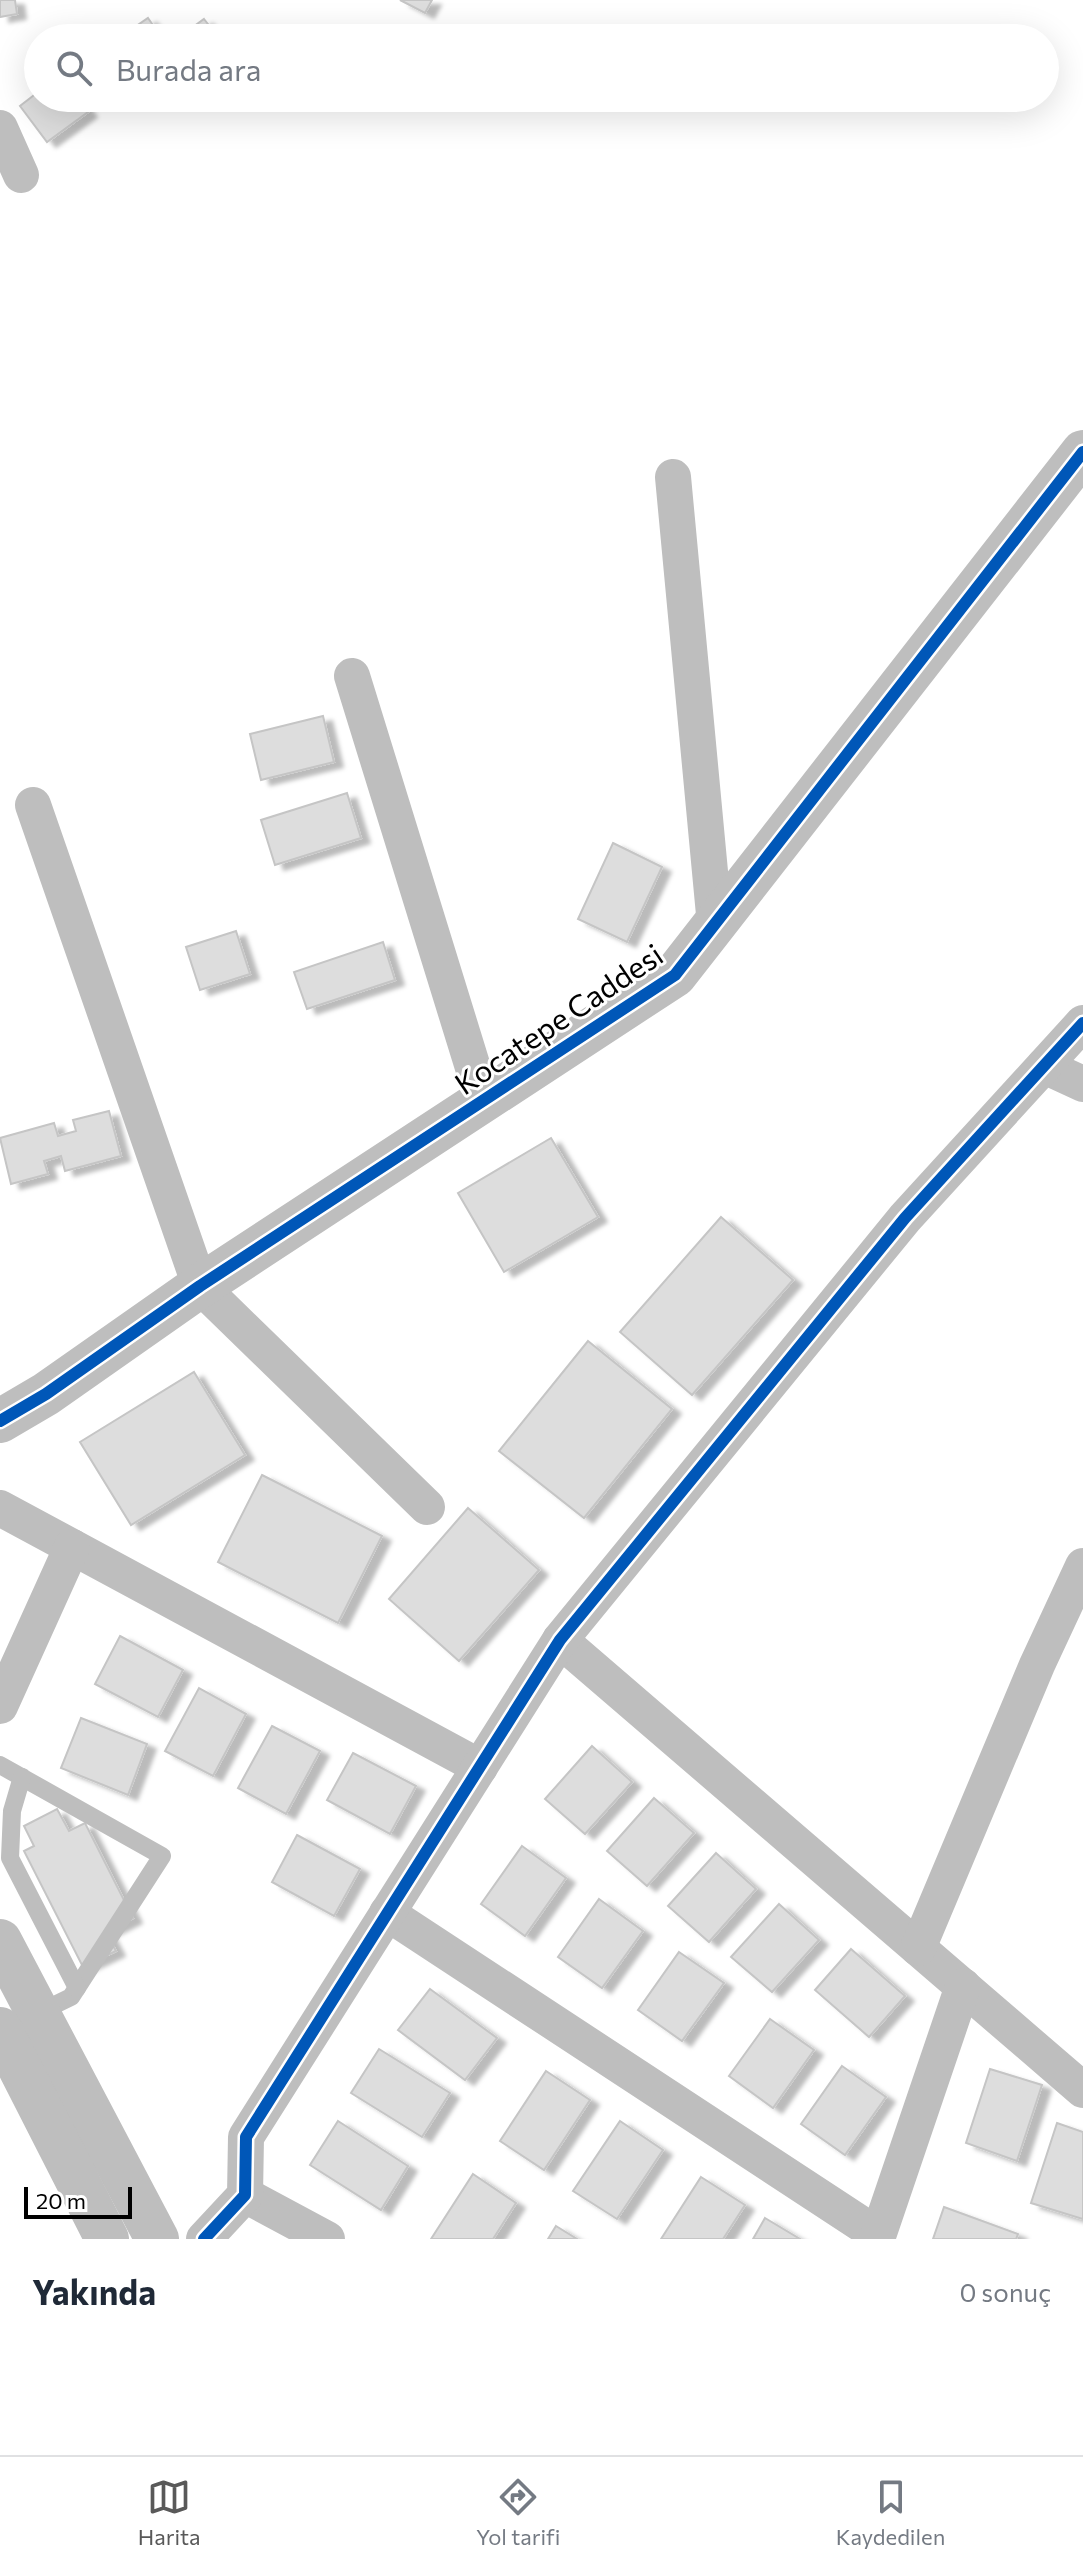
<!DOCTYPE html>
<html lang="tr">
<meta charset="utf-8">
<style>
:root{--surface:#fff;--page:#f6f6f7;--text:#1f2937;--muted:#747a83;--line:#e0e1e3;--accent:#595959}
body{margin:0;font-family:Commissioner,sans-serif;background:var(--page);color:var(--text)}
.scale{position:absolute;left:24px;bottom:20px;width:108px;box-sizing:border-box;padding-left:8px;border:4px solid #000;border-top:0;font-size:22px;line-height:28px;white-space:nowrap;color:#000;-webkit-text-stroke:6px #fff;paint-order:stroke}
.list{margin:0;padding:0;list-style:none}
h2{display:flex;justify-content:space-between;align-items:center;height:104px;margin:0;padding:0 32px;font-size:34px}
h2 small{font-size:26px;font-weight:400;color:var(--muted)}
.icon{flex:none;width:44px;height:44px;fill:none;stroke:currentColor;stroke-width:2;stroke-linecap:round;stroke-linejoin:round}
.map{position:relative;flex:none;width:1083px;height:2239px;overflow:hidden}
.search{position:absolute;background:var(--surface);box-shadow:0 8px 32px #0002;left:24px;right:24px;top:24px;height:88px;display:flex;align-items:center;gap:20px;box-sizing:border-box;padding:0 28px;border-radius:44px;color:var(--muted);font-size:30px}
.sheet{height:216px;background:var(--surface)}
nav{display:flex;justify-content:space-around;align-items:center;box-sizing:border-box;height:112px;border-top:2px solid var(--line);background:var(--surface);font-size:22px;color:var(--muted)}
nav a{display:grid;justify-items:center;gap:4px}
nav .on{color:var(--accent)}
.map>svg:first-child{display:block}
.building{fill:#ddd;stroke:#c5c5c5;stroke-width:2;filter:url(#shadow)}
.lines{fill:none;stroke-linecap:round;stroke-linejoin:round}
.service{stroke:#bebebe;stroke-width:18}
.minor{stroke:#bebebe;stroke-width:36}
.tertiary{stroke:#bebebe;stroke-width:44}
.cycleway-casing{stroke:#fff;stroke-width:17}
.cycleway{stroke:#0057b8;stroke-width:12}
.labels{text-anchor:middle;dominant-baseline:central;stroke-width:6;stroke-linejoin:round;paint-order:stroke}
.street-label{font-size:30px;fill:#000;stroke:#fff}
</style>
<div class="map">
<svg width="1083" height="2239" viewBox="0 0 1083 2239">
<defs>
<filter id="shadow"><feDropShadow dx="9" dy="5" stdDeviation="2" flood-color="#0004"/></filter>
</defs>
<rect width="100%" height="100%" fill="#fff"/>
<!-- building -->
<g class="building">
<path d="M0 0H15L17 14 0 17Z"/>
<path d="M400 0H432L425 13Z"/>
<path d="M148 18 162 38H119Z"/>
<path d="M204 19 219 38H178Z"/>
<path d="M38 92V98H77L88 112 47 142 20 106Z"/>
<path d="M323 716 334 762 261 780 250 734Z"/>
<path d="M347 793 361 838 275 865 261 820Z"/>
<path d="M613 843 662 867 627 942 578 919Z"/>
<path d="M236 931 250 974 200 990 186 947Z"/>
<path d="M383 942 395 980 307 1009 294 972Z"/>
<path d="M109 1111 121 1156 65 1171 61 1156 44 1161 48 1174 11 1184 0 1138 54 1123 58 1136 76 1131 73 1120Z"/>
<path d="M551 1138 598 1217 504 1272 458 1193Z"/>
<path d="M721 1217 793 1280 692 1395 620 1332Z"/>
<path d="M588 1341 672 1409 584 1518 499 1451Z"/>
<path d="M194 1372 245 1455 131 1525 80 1442Z"/>
<path d="M262 1475 382 1536 338 1623 218 1562Z"/>
<path d="M468 1508 539 1570 459 1661 389 1599Z"/>
<path d="M120 1636 183 1670 158 1717 95 1684Z"/>
<path d="M199 1688 246 1714 213 1776 165 1751Z"/>
<path d="M81 1718 147 1744 128 1795 61 1768Z"/>
<path d="M272 1726 320 1751 286 1814 238 1788Z"/>
<path d="M592 1746 632 1782 585 1834 545 1799Z"/>
<path d="M353 1753 416 1786 390 1834 327 1800Z"/>
<path d="M654 1798 694 1833 647 1886 607 1851Z"/>
<path d="M57 1809 69 1831 85 1823 133 1918 106 1932 116 1951 83 1967 24 1851 34 1846 24 1826Z"/>
<path d="M297 1835 360 1869 334 1916 272 1882Z"/>
<path d="M522 1846 566 1878 525 1936 481 1904Z"/>
<path d="M716 1853 756 1889 709 1942 668 1906Z"/>
<path d="M599 1899 643 1931 602 1988 558 1957Z"/>
<path d="M779 1904 819 1940 772 1992 731 1957Z"/>
<path d="M851 1949 905 1996 869 2037 815 1990Z"/>
<path d="M679 1952 724 1983 682 2041 638 2010Z"/>
<path d="M430 1989 497 2038 465 2080 398 2030Z"/>
<path d="M770 2019 814 2050 773 2108 729 2076Z"/>
<path d="M379 2049 450 2093 422 2137 351 2093Z"/>
<path d="M842 2066 886 2097 845 2155 801 2124Z"/>
<path d="M990 2069 1042 2085 1017 2161 966 2143Z"/>
<path d="M546 2071 590 2100 544 2170 500 2141Z"/>
<path d="M338 2121 408 2166 381 2210 310 2165Z"/>
<path d="M620 2121 663 2150 617 2219 573 2191Z"/>
<path d="M1057 2123 1083 2132V2219L1031 2203Z"/>
<path d="M473 2174 516 2203 493 2239H431Z"/>
<path d="M701 2177 745 2205 723 2239H661Z"/>
<path d="M944 2207 1018 2234 1016 2239H933Z"/>
<path d="M765 2218 800 2239H753Z"/>
<path d="M556 2226 577 2239H548Z"/>
</g>
<g class="lines">
<!-- service -->
<g class="service">
<path d="M0 1765 162 1856 71 1997 38 2013"/>
<path d="M22 1777 12 1811 10 1858 77 1988"/>
</g>
<!-- minor -->
<g class="minor">
<path d="M0 128 21 175"/>
<path d="M673 477 715 925"/>
<path d="M352 676 483 1100"/>
<path d="M33 805 200 1286 427 1507"/>
<path d="M1044 1066 1083 1084"/>
<path d="M0 1508 480 1767"/>
<path d="M560 1640 1083 2090"/>
<path d="M0 1706 72 1547"/>
<path d="M387 1913 878 2235"/>
<path d="M918 1948 1037 1665 1083 1566"/>
<path d="M245 2195 327 2239"/>
<path d="M204 2239 245 2195 246 2137 560 1640 905 1218 1083 1023"/>
<path d="M877 2239 963 1986"/>
</g>
<!-- tertiary -->
<g class="tertiary">
<path d="M0 1421 46 1394 200 1286 675 975 1083 452"/>
<path d="M0 1941 157 2239"/>
<path d="M0 2029 107 2239"/>
</g>
<defs>
<g id="cycleway">
<path d="M0 1421 46 1394 200 1286 675 975 1083 452"/>
<path d="M204 2239 245 2195 246 2137 560 1640 905 1218 1083 1023"/>
</g>
</defs>
<!-- cycleway casing -->
<use href="#cycleway" class="cycleway-casing"/>
<!-- cycleway -->
<use href="#cycleway" class="cycleway"/>
</g>
<g class="labels">
<!-- street labels -->
<g class="street-label">
<text transform="translate(558 1018) rotate(-34)">Kocatepe Caddesi</text>
</g>
</g>
</svg>
<div class="scale">20 m</div>
<div class="search"><svg class="icon" aria-label="search" viewBox="0 0 24 24"><circle cx="10" cy="10" r="6"/><path d="M15 15l6 6"/></svg>Burada ara</div>
</div>
<section class="sheet">
<h2>Yakında<small>0 sonuç</small></h2>
<ul class="list">
</ul>
</section>
<nav>
<a class="on"><svg class="icon" aria-label="map" viewBox="0 0 24 24"><path d="M3 6l6-2 6 2 6-2v14l-6 2-6-2-6 2zM9 4v14M15 6v14"/></svg>Harita</a>
<a><svg class="icon" aria-label="directions" viewBox="0 0 24 24"><path d="M12 3l9 9-9 9-9-9zM9 14v-3h6M13 9l2 2-2 2"/></svg>Yol tarifi</a>
<a><svg class="icon" aria-label="saved" viewBox="0 0 24 24"><path d="M7 4h10v16l-5-4-5 4z"/></svg>Kaydedilen</a>
</nav>
